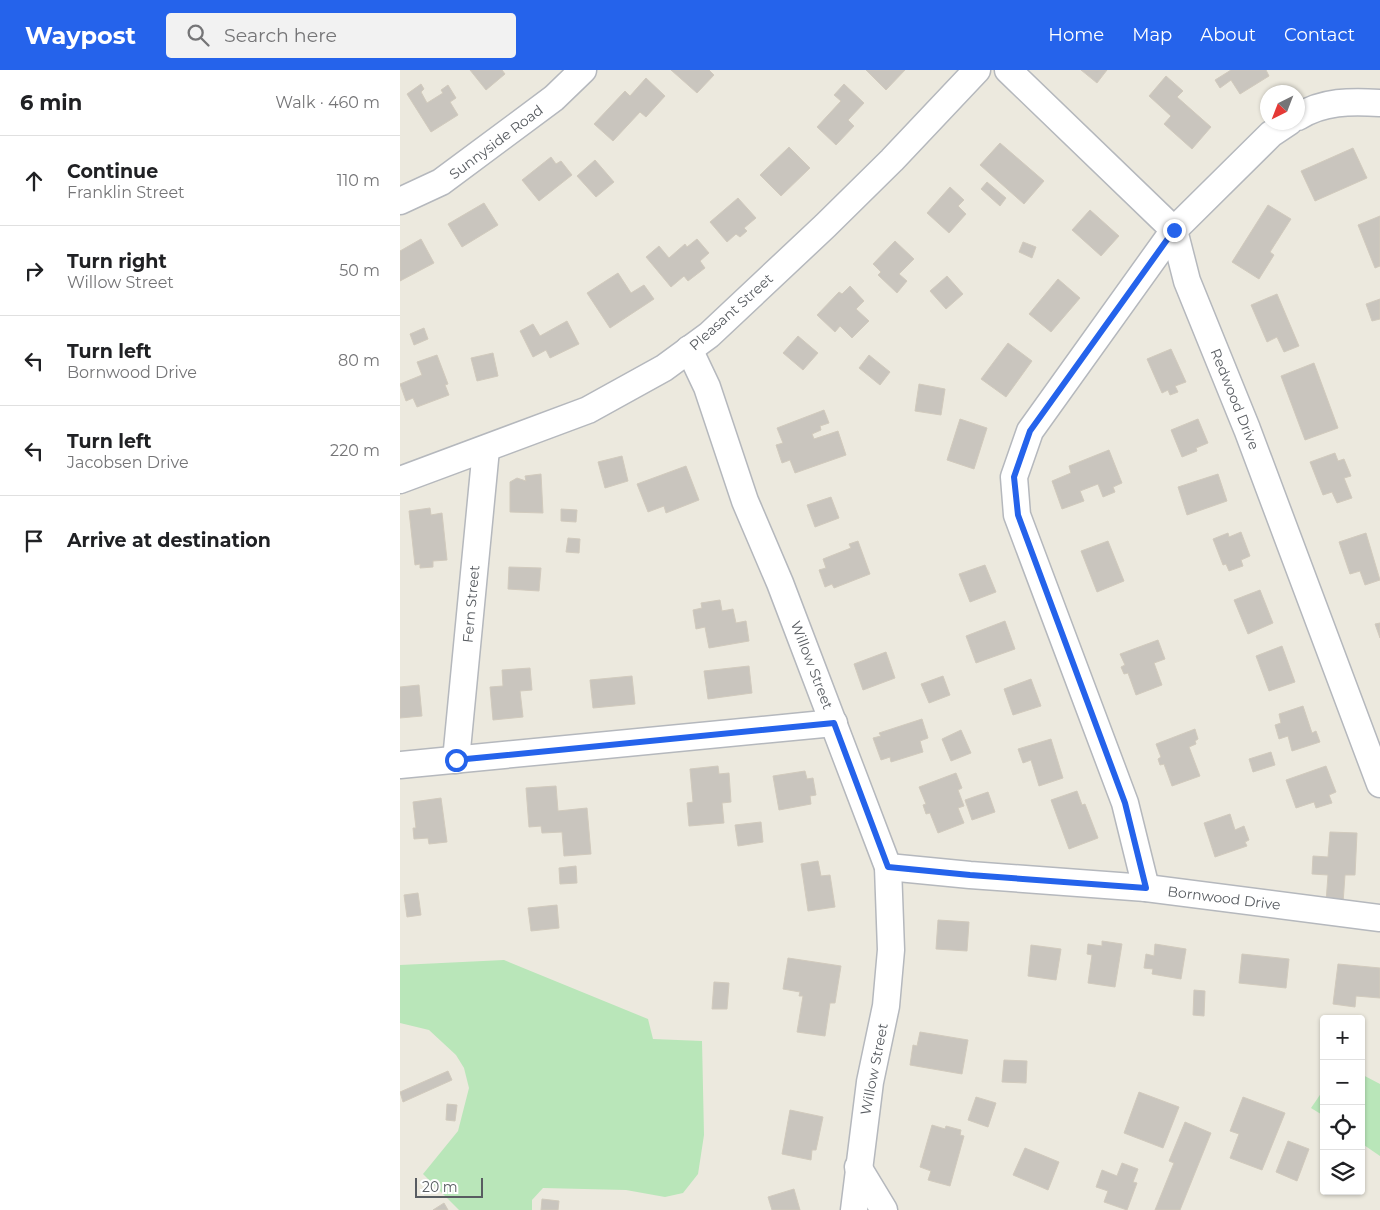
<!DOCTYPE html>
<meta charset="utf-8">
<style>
:root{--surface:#fff;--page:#f2f2f2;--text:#202124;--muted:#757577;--line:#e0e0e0;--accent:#2563eb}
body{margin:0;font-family:Montserrat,sans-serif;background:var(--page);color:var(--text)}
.controls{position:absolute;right:15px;bottom:15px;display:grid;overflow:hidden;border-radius:5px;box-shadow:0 1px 4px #0004}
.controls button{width:45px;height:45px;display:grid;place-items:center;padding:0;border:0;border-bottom:1px solid var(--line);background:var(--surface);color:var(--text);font:25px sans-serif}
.compass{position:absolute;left:860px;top:15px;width:45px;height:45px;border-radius:50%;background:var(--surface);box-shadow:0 1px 4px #0004;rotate:222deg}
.scale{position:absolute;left:15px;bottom:12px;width:68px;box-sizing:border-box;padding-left:5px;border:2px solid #585c61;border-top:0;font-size:14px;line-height:18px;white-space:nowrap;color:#585c61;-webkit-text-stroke:4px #fff;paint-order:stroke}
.stop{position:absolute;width:15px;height:15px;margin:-11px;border:4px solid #2563eb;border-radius:50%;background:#fff}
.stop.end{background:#2563eb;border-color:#fff;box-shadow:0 1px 5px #0008}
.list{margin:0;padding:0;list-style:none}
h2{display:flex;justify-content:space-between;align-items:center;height:65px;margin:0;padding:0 20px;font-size:21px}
h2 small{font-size:16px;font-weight:400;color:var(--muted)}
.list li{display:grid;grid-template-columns:32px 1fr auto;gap:15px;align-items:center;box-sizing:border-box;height:90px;padding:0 20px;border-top:1px solid var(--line)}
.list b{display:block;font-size:19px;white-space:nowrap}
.list p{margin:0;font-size:16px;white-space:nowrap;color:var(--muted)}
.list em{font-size:16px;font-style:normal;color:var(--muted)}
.icon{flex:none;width:28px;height:28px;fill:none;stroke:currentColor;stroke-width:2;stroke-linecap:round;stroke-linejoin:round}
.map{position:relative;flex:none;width:980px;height:1140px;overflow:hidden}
header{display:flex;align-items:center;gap:30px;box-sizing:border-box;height:70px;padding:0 25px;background:var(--accent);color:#fff}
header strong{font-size:24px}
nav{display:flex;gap:28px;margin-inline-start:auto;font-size:18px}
.search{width:350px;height:45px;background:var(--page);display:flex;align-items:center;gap:12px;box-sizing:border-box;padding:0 18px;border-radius:5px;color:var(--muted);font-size:19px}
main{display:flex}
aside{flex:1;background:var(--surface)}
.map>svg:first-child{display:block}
.green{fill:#b9e6b9}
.building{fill:#c9c5be;stroke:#d1cabd}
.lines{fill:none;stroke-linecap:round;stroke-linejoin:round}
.minor-casing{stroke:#b5b8bd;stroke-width:29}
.minor{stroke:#fff;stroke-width:26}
.route{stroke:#2563eb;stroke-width:6}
.labels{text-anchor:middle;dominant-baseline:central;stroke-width:4.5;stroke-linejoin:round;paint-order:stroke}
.street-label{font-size:14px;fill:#585c61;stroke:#fff}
</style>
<header>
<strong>Waypost</strong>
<div class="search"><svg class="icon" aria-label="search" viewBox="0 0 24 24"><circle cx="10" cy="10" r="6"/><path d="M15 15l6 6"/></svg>Search here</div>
<nav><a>Home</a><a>Map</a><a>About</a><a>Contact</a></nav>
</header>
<main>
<aside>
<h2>6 min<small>Walk · 460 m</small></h2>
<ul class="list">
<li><svg class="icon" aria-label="ahead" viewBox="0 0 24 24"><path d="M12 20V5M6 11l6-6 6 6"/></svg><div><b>Continue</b><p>Franklin Street</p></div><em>110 m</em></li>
<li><svg class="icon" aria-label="right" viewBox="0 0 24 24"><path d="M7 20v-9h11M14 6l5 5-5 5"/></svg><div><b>Turn right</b><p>Willow Street</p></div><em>50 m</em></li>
<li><svg class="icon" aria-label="left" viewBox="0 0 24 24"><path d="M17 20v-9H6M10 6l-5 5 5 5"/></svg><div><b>Turn left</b><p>Bornwood Drive</p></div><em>80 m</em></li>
<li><svg class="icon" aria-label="left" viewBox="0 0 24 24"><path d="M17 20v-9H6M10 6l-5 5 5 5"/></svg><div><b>Turn left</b><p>Jacobsen Drive</p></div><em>220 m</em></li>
<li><svg class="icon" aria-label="arrive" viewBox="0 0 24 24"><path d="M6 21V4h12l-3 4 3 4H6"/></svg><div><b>Arrive at destination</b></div></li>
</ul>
</aside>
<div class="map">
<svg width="980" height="1140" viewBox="0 0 980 1140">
<rect width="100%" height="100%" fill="#ece9de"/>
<!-- green -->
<g class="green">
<path d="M104 890 248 949 253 969 302 971 304 1065 298 1104 283 1123 265 1127 226 1120 143 1118 132 1130V1140H59L23 1104 58 1061 69 1018 64 998 56 985 29 960 0 953V895Z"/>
<path d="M961 1004 980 1014V1086L961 1073Z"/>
<path d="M924 1019V1046L911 1038Z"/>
</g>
<!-- building -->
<g class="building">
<path d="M70 0H102L105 4 86 20Z"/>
<path d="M271 0H309L314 5 297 23Z"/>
<path d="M466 0H505L486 20Z"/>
<path d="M681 0H707L697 13Z"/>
<path d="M831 0H866L869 6 840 24 831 10 820 18 815 10Z"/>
<path d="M766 6 783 21 777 27 811 57 792 79 764 54 771 46 749 26Z"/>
<path d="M246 8 265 26 246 47 240 42 213 71 194 54 225 21 230 26Z"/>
<path d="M21 14 24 19 21 22 27 33 43 23 41 20 48 15 56 28 50 32 58 45 31 62 7 24Z"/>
<path d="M444 14 464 33 448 50 454 56 436 75 417 57 441 31 434 25Z"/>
<path d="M600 73 644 111 624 134 580 95Z"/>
<path d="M389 77 410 98 381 126 360 105Z"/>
<path d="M953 78 967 108 915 131 901 101Z"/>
<path d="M151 87 156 94 161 91 172 105 139 131 122 110Z"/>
<path d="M195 90 214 112 196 127 177 106Z"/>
<path d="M587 112 606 128 600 136 581 119Z"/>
<path d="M550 117 564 130 558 136 566 144 549 163 527 143Z"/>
<path d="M338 128 356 148 344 158 347 161 340 167 336 164 327 172 310 152Z"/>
<path d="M84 133 98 155 62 177 48 154Z"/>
<path d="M868 135 891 149 870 182 874 185 859 209 832 192Z"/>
<path d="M690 140 719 166 701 186 672 160Z"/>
<path d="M980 146V196L975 198 958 155Z"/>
<path d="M21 169 34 193 0 211V181Z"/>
<path d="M297 169 309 183 300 191 305 198 288 211 284 206 271 217 246 187 259 176 269 188 285 174 287 177Z"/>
<path d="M495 171 514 189 499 204 507 211 497 223 478 205 481 202 473 194Z"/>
<path d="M623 172 636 177 632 188 619 182Z"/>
<path d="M218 203 231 223 244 215 254 229 210 258 187 223Z"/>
<path d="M547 206 563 224 546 239 530 221Z"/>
<path d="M658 209 680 228 651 262 629 244Z"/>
<path d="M450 216 464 231 456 239 469 251 452 268 440 256 435 262 417 245 439 222 442 224Z"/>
<path d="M877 224 899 276 884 282 877 267 867 272 851 235Z"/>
<path d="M980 229V249L972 251 966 234Z"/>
<path d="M167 251 179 274 150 288 146 280 133 287 120 261 133 254 140 266Z"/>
<path d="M24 258 28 269 14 275 10 264Z"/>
<path d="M398 266 418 283 403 300 383 283Z"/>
<path d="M608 273 632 291 606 327 581 309Z"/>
<path d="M771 279 786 312 775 316 778 322 770 325 768 320 762 323 747 289Z"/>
<path d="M93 283 98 306 77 311 71 288Z"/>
<path d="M37 285 48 314 45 315 49 325 17 337 13 328 6 331 0 314 22 305 17 292Z"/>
<path d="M469 285 490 302 480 315 459 298Z"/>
<path d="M914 293 938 358 905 370 881 306Z"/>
<path d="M519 314 545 319 541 345 515 341Z"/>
<path d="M424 340 429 353 420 356 421 360 412 364 414 369 438 361 446 385 395 403 390 390 382 393 376 375 383 373 377 358Z"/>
<path d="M560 349 587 358 574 399 547 390Z"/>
<path d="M798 349 808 373 796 378 797 381 782 387 771 360Z"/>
<path d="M709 380 722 413 713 417 715 422 703 427 698 414 680 421 684 431 662 439 652 411 671 403 669 396Z"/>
<path d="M935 383 938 391 944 389 951 406 944 408 952 428 937 433 932 422 923 425 910 392Z"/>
<path d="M222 386 228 411 205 418 198 392Z"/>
<path d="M286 396 299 430 266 443 264 436 248 442 237 414Z"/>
<path d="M141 404 143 443 110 442V412L117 408 126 411 125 406Z"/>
<path d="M818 404 827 431 787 445 778 417Z"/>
<path d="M431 427 439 448 415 457 407 435Z"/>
<path d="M30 438 31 445 42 443 47 490 33 491V497L20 498V494L15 495 9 441Z"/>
<path d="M161 439 177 440 176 452 161 451Z"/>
<path d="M841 462 850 486 841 490 843 496 829 501 826 494 823 495 813 469 828 463 829 467Z"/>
<path d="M966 463 980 510 965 515 960 501 950 504 939 472Z"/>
<path d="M168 468 180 469 179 483 166 482Z"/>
<path d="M458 471 470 504 434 518 432 514 425 517 419 500 426 498 423 489 451 478 449 474Z"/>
<path d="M708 471 724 511 697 522 681 481Z"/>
<path d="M585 495 596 522 570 532 559 504Z"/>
<path d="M109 497 141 498 139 521 108 519Z"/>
<path d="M860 520 873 553 848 564 834 530Z"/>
<path d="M320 530 322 541 333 539 336 553 346 551 349 571 309 578 305 557 296 559 293 540 302 538 301 533Z"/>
<path d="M605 551 615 579 576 593 566 566Z"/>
<path d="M980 553V568L975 554Z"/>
<path d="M758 570 765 589 754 593 762 615 736 625 728 603 724 604 721 597 725 595 720 584Z"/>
<path d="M882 576 895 612 869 621 856 586Z"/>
<path d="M486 582 495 608 463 620 454 594Z"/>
<path d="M349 596 352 623 308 629 304 601Z"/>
<path d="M130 598 132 620 120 621 123 647 93 650 90 617 103 616 102 600Z"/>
<path d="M232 606 235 634 193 638 190 610Z"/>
<path d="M543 606 550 625 529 633 521 614Z"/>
<path d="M631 609 641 636 613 645 604 619Z"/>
<path d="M19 615 22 646 0 648V617Z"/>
<path d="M903 636 912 663 916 661 920 672 892 681 888 666 879 669 875 655 881 653 879 644Z"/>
<path d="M522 649 528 668 520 671 523 682 491 692 490 687 481 690 473 668 481 666 479 663Z"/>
<path d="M795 659 798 669 795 671 796 674 789 677 800 706 772 716 764 694 760 695 758 689 761 687 756 674Z"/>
<path d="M561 660 571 683 551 691 542 669Z"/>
<path d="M651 669 663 708 639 716 631 690 623 693 618 679Z"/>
<path d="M871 682 875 695 853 702 849 689Z"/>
<path d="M318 696 319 704 329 703 331 732 322 733 324 753 289 756 287 733 293 732 290 699Z"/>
<path d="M926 696 936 722 929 725 932 733 916 738 914 732 896 738 886 710Z"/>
<path d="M405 701 407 709 413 708 416 725 410 726 411 734 379 740 373 706Z"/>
<path d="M556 703 562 718 558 720 564 736 558 738 564 753 538 763 530 743 526 744 523 735 526 734 519 717Z"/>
<path d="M156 716 158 741 187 738 191 784 164 786 162 762 142 763 141 756 129 757 126 718Z"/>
<path d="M677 721 682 735 685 734 698 768 669 779 651 730Z"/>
<path d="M588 722 595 742 572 750 565 730Z"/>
<path d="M41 728 47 772 29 774 28 768 14 769 13 758H16L13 732Z"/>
<path d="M830 744 835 760 844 756 849 770 845 772 847 776 815 787 804 753Z"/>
<path d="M361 752 363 772 338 776 335 755Z"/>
<path d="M930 762 957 763 955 805H945L943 833 926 832 928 805 912 804 913 786 928 787Z"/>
<path d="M418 791 421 806 430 805 435 837 408 841 401 794Z"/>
<path d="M176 796 177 813 160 814 159 798Z"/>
<path d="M18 823 21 845 7 847 4 825Z"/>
<path d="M157 835 159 858 131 861 128 838Z"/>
<path d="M538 850 569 852 567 881 536 879Z"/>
<path d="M702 871 722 874 715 917 688 913 692 885 687 884 688 874 702 876Z"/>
<path d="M755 874 786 879 781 909 752 904 753 899 744 898 746 884 754 886Z"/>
<path d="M631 875 661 879 656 910 628 906Z"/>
<path d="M842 884 889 889 886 918 839 913Z"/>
<path d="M388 888 441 896 435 933H430L425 966 397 962 403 926H399L400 922 383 919Z"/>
<path d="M938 894 980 898V928L956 926 955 937 933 934Z"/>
<path d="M314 912 329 913 327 939H312Z"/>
<path d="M794 920 805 921 804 946 793 945Z"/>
<path d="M520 962 568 970 562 1004 510 995 513 975 517 976Z"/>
<path d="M604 990 627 991 626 1013 602 1012Z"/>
<path d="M48 1001 52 1010 3 1032 0 1022Z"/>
<path d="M739 1022 779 1037 763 1078 724 1063Z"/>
<path d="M576 1027 596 1033 588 1057 568 1050Z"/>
<path d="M843 1027 885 1043 862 1100 830 1088 839 1064 830 1061Z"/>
<path d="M47 1034 57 1035 55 1051 46 1050Z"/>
<path d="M390 1040 423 1047 416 1080H412L411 1090 382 1084Z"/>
<path d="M785 1052 811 1063 780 1140H755L774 1093 769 1091Z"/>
<path d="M532 1055 545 1059 546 1056 561 1060 560 1065 564 1066 550 1116 528 1110 531 1101 520 1097Z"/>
<path d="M888 1071 909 1079 897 1111 876 1102Z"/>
<path d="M625 1078 659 1092 648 1120 613 1105Z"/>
<path d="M722 1093 738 1099 733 1112 737 1113 727 1140 704 1132 708 1121 696 1117 702 1100 717 1106Z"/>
<path d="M394 1119 400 1140H372L368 1127Z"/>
<path d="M142 1129 159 1131 158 1140H141Z"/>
<path d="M44 1133 48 1140H33Z"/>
</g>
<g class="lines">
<defs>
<g id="minor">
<path d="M608 0 774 160 787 211 847 359 980 714"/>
<path d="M898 47C922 31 952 31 980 33"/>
<path d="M0 131 41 112 154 28 183 0"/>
<path d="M289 279 307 317 345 431 380 513 488 797 491 880 486 936 470 1012 454 1140"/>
<path d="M0 410 188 340 264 298 309 265 425 156 492 90 577 0"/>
<path d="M56 690 86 379"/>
<path d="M0 695 434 653"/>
<path d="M488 797 570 805 746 818 980 848"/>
<path d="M746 818 725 733 617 445 614 407 630 361 774 160 871 64 889 52"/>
<path d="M458 1097 484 1140"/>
</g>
</defs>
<!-- minor casing -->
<use href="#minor" class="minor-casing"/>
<!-- minor -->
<use href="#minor" class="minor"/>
</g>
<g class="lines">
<!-- route -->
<path class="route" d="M56 690 434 653 488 797 570 805 746 818 725 733 618 445 614 407 630 361 774 160"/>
</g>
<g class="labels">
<!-- street labels -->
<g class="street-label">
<text transform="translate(96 72) rotate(-37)">Sunnyside Road</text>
<text transform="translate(331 242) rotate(-42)">Pleasant Street</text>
<text transform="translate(835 329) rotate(68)">Redwood Drive</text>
<text transform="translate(71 534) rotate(-85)">Fern Street</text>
<text transform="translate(412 595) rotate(69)">Willow Street</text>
<text transform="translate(824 828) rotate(7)">Bornwood Drive</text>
<text transform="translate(474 999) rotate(-79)">Willow Street</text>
</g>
</g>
</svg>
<div class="controls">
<button>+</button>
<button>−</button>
<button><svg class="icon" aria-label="locate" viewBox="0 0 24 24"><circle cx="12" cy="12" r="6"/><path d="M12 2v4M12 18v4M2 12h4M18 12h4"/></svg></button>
<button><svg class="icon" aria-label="layers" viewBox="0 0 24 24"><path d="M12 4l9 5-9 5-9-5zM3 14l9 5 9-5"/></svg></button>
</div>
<svg class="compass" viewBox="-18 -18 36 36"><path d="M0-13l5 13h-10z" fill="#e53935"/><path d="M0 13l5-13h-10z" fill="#757577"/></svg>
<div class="scale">20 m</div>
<div class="stop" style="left:56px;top:690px"></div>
<div class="stop end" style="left:774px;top:160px"></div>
</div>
</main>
